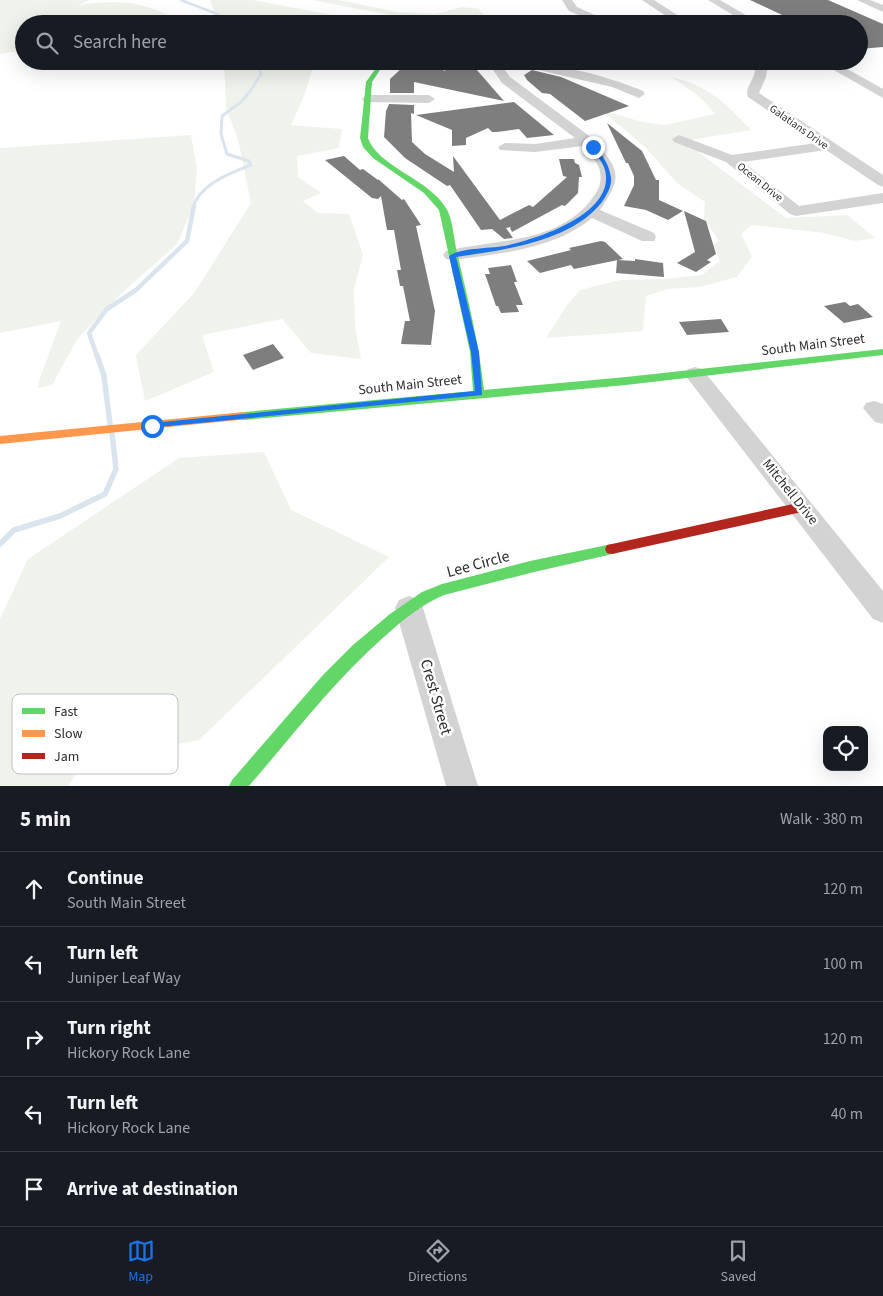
<!DOCTYPE html>
<meta charset="utf-8">
<style>
:root{--surface:#171b24;--page:#242831;--text:#f1f3f6;--muted:#9ea1a6;--line:#363941;--accent:#1a73e8}
body{margin:0;font-family:"Source Sans 3",sans-serif;background:var(--page);color:var(--text)}
.controls{position:absolute;right:15px;bottom:15px;display:grid;overflow:hidden;border-radius:10px;box-shadow:0 5px 20px #0002}
.controls button{width:45px;height:45px;display:grid;place-items:center;padding:0;border:0;border-bottom:1px solid var(--line);background:var(--surface);color:var(--text);font:25px sans-serif}
.stop{position:absolute;width:15px;height:15px;margin:-11px;border:4px solid #1a73e8;border-radius:50%;background:#fff}
.stop.end{background:#1a73e8;border-color:#fff;box-shadow:0 1px 5px #0008}
.list{margin:0;padding:0;list-style:none}
h2{display:flex;justify-content:space-between;align-items:center;height:65px;margin:0;padding:0 20px;font-size:21px}
h2 small{font-size:16px;font-weight:400;color:var(--muted)}
.list li{display:grid;grid-template-columns:32px 1fr auto;gap:15px;align-items:center;box-sizing:border-box;height:75px;padding:0 20px;border-top:1px solid var(--line)}
.list b{display:block;font-size:19px;white-space:nowrap}
.list p{margin:0;font-size:16px;white-space:nowrap;color:var(--muted)}
.list em{font-size:16px;font-style:normal;color:var(--muted)}
.icon{flex:none;width:28px;height:28px;fill:none;stroke:currentColor;stroke-width:2;stroke-linecap:round;stroke-linejoin:round}
.map{position:relative;flex:none;width:883px;height:786px;overflow:hidden}
.search{position:absolute;background:var(--surface);box-shadow:0 5px 20px #0002;left:15px;right:15px;top:15px;height:55px;display:flex;align-items:center;gap:12px;box-sizing:border-box;padding:0 18px;border-radius:28px;color:var(--muted);font-size:19px}
.sheet{height:440px;background:var(--surface)}
nav{display:flex;justify-content:space-around;align-items:center;box-sizing:border-box;height:70px;border-top:1px solid var(--line);background:var(--surface);font-size:14px;color:var(--muted)}
nav a{display:grid;justify-items:center;gap:2px}
nav .on{color:var(--accent)}
.map>svg:first-child{display:block}
.green{fill:#eff3ec}
.lines{fill:none;stroke-linecap:round;stroke-linejoin:round}
.stream-far3{stroke:#dae4ef;stroke-width:2.5}
.stream-far2{stroke:#dae4ef;stroke-width:3}
.stream-far1{stroke:#dae4ef;stroke-width:4.5}
.stream{stroke:#dae4ef;stroke-width:5.5}
.building{fill:#7e7e7e}
.street{fill:#d3d3d3;fill-rule:evenodd}
.fast{fill:#63d668;fill-rule:evenodd}
.slow{fill:#ff974d;fill-rule:evenodd}
.jam{fill:#b3261e;fill-rule:evenodd}
.route{fill:#1a73e8}
.labels{text-anchor:middle;dominant-baseline:central;stroke-width:5;stroke-linejoin:round;paint-order:stroke}
.far-street-label{font-size:11px;fill:#2e2e2e;stroke:#fff}
.street-label{font-size:14px;fill:#2e2e2e;stroke:#fff}
.near-street-label{font-size:16px;fill:#2e2e2e;stroke:#fff}
.key{fill:#fff;stroke:#c0c0c0;stroke-width:1}
.key-label{font-size:14px;fill:#2e2e2e}
</style>
<div class="map">
<svg width="883" height="786" viewBox="0 0 883 786">
<rect width="100%" height="100%" fill="#fff"/>
<!-- green -->
<g class="green">
<path d="M0 0H90L79 5C117 0 149 0 181 24H24V50L0 54Z"/>
<path d="M210 0H253L348 18 319 24H219Z"/>
<path d="M312 0H339L397 12 436 14 461 7 478 9 484 15 533 20 542 24H438Z"/>
<path d="M224 61H315L304 96 291 125 342 129 339 148 297 156 298 177 321 193 303 201 318 213 349 214 363 255 354 289 355 327 361 359 311 353 282 319 202 335 214 372 145 401 136 355 195 292 251 203 238 139 226 108Z"/>
<path d="M670 77C709 85 725 103 751 130L684 141 786 218 847 215 875 238 855 241 825 233 752 225 741 234 752 256 737 277 699 287 668 289 646 296 643 331 546 338 567 305 580 290 621 280 666 279 702 275 720 261 713 245 719 241 704 219 705 202 677 183 646 148 601 110 642 122 665 125 715 114C703 98 688 87 670 77Z"/>
<path d="M191 135 197 168 194 205 177 244 123 292 78 338 52 385 38 388 39 381 61 321 0 333V148Z"/>
<path d="M264 452 291 510 389 557 199 740 84 762 68 786H0V619L28 559 179 458Z"/>
</g>
<g class="lines">
<!-- stream-far3 -->
<g class="stream-far3">
<path d="M181 0 217 14 234 24"/>
<path d="M250 92 261 74 258 61"/>
</g>
<!-- stream-far2 -->
<path class="stream-far2" d="M193 208C199 184 231 173 251 165L249 161 227 154 221 134 222 116 241 102 251 90"/>
<!-- stream-far1 -->
<path class="stream-far1" d="M97 356 89 333 107 309 136 290 187 241 194 206"/>
<!-- stream -->
<g class="stream">
<path d="M97 355 104 376 110 424"/>
<path d="M0 544 14 530 60 516 105 494 116 469 112 433"/>
</g>
</g>
<!-- building -->
<g class="building">
<path d="M750 0H828L883 24V47L859 49V24H816V20L797 22Z"/>
<path d="M450 61H469L504 101 414 82V93H390V79L403 67 430 62 445 71Z"/>
<path d="M532 70 561 77 629 106 585 121 550 94 542 93 527 80 524 75Z"/>
<path d="M514 102 554 135 527 138 519 129 497 132H492L488 128 466 138V145L452 146V130L416 115Z"/>
<path d="M389 104 414 105V114L411 113 412 142 425 154 454 172 453 156 500 220 529 205 533 207 567 177 563 176 559 159H574L575 163 579 165 582 177H579L578 193 565 206 562 205 512 232 510 228 511 227 506 228 513 238 504 239 492 229 481 230 450 185 447 186 405 158 384 137 386 111Z"/>
<path d="M607 123 642 151 656 180H659V200L683 211 668 220 646 210 624 206 634 185V176L628 163H626Z"/>
<path d="M344 156 360 170 363 169 378 180V179L402 200 404 199 421 225 416 226 435 311 431 345 401 344 405 321H410L403 286H400L397 270H401L394 230H387L381 196 378 199 372 198 325 160Z"/>
<path d="M684 211 706 221 716 254 707 260 711 262 696 272 677 263 695 252Z"/>
<path d="M601 241 605 242 623 259 574 269 571 265 540 273 527 261 571 250 569 248Z"/>
<path d="M635 259 663 263 664 277 616 273 617 260 635 261Z"/>
<path d="M511 265 517 282H514L523 305H516L519 312 501 313 498 306H496L485 274H490L488 268Z"/>
<path d="M845 302 850 306 858 304 873 317 844 323 824 306Z"/>
<path d="M721 319 729 332 687 335 679 322Z"/>
<path d="M273 344 284 358 253 370 243 355Z"/>
</g>
<g class="lines">
<!-- street -->
<g class="street">
<path d="M562 0H572L577 7 615 24H600L569 11Z"/>
<path d="M642 0H654L691 24H678Z"/>
<path d="M708 0H720L761 24H748Z"/>
<path d="M857 0H870L883 5V12Z"/>
<path d="M493 61H505V70L510 77 592 138C618 169 625 174 600 210L654 233 656 237 654 241H642L592 218C555 249 498 254 452 260L446 259 443 255 446 251C496 239 561 244 594 196 608 177 598 160 583 146L535 152 500 150 498 147 505 143 535 144 575 138 502 83 493 70Z"/>
<path d="M507 61C549 61 605 75 643 91L645 94 639 98 612 87 513 64Z"/>
<path d="M742 61H756L767 70 766 77 759 93 883 175V187L878 185 826 150 743 162 799 206 883 193V203L796 216 790 214 726 162 674 142 672 139 679 135 732 155 816 143 748 97C744 89 754 80 755 71Z"/>
<path d="M818 61H833L883 89V98Z"/>
<path d="M368 95H429L435 99 429 103 364 102 362 99Z"/>
<path d="M695 367 702 369 883 591V623L873 619 688 379 685 374 688 369Z"/>
<path d="M874 401 883 404V424L875 422 863 408 866 403Z"/>
<path d="M409 596 419 600 423 608 478 786H446L395 608 399 600Z"/>
</g>
<!-- fast -->
<g class="fast">
<path d="M388 61H396L380 70 372 82 368 138C377 166 429 179 446 208 452 217 454 237 456 248 467 296 479 342 484 390L626 377 883 349V355L626 385 244 420 240 419 238 416 240 413 244 412 473 391 470 352 439 210 424 193 373 158 363 147 360 138 366 82 376 68Z"/>
<path d="M612 544 617 545 619 549 617 553 530 573 444 595C422 604 403 620 385 636 334 681 293 735 249 786H229L232 780 323 675 353 645 390 614 422 592 442 584 530 561Z"/>
</g>
<!-- slow -->
<path class="slow" d="M244 412 248 413 250 416 248 419 0 444V436Z"/>
<!-- jam -->
<path class="jam" d="M802 502 807 504 809 507 807 510 802 512 612 554 607 553 605 549 607 545 612 544Z"/>
</g>
<!-- route -->
<path class="route" d="M593 146C602 152 610 167 611 178 612 186 607 195 602 202 571 242 503 250 456 257L479 352 482 395 149 428V424L152 423 475 391 471 352 449 256C462 247 493 249 509 245 540 238 616 213 605 170 603 162 595 154 591 147Z"/>
<g class="labels">
<!-- far-street labels -->
<g class="far-street-label">
<text transform="translate(799 127) rotate(35)">Galatians Drive</text>
<text transform="translate(760 182) rotate(39)">Ocean Drive</text>
</g>
<!-- street labels -->
<g class="street-label">
<text transform="translate(813 345) rotate(-7)">South Main Street</text>
<text transform="translate(410 385) rotate(-6)">South Main Street</text>
<text transform="translate(790 492) rotate(51)">Mitchell Drive</text>
</g>
<!-- near-street labels -->
<g class="near-street-label">
<text transform="translate(478 564) rotate(-15)">Lee Circle</text>
<text transform="translate(436 697) rotate(74)">Crest Street</text>
</g>
</g>
<!-- legend -->
<rect x="12" y="694" width="166" height="80" rx="8" class="key"/>
<rect x="22" y="708" width="23" height="6" fill="#63d668"/>
<rect x="22" y="730" width="23" height="7" fill="#ff974d"/>
<rect x="22" y="753" width="23" height="6" fill="#b3261e"/>
<g class="key-label">
<text x="54" y="716">Fast</text>
<text x="54" y="738">Slow</text>
<text x="54" y="761">Jam</text>
</g>
</svg>
<div class="controls">
<button><svg class="icon" aria-label="locate" viewBox="0 0 24 24"><circle cx="12" cy="12" r="6"/><path d="M12 2v4M12 18v4M2 12h4M18 12h4"/></svg></button>
</div>
<div class="stop" style="left:152px;top:426px"></div>
<div class="stop end" style="left:593px;top:147px"></div>
<div class="search"><svg class="icon" aria-label="search" viewBox="0 0 24 24"><circle cx="10" cy="10" r="6"/><path d="M15 15l6 6"/></svg>Search here</div>
</div>
<section class="sheet">
<h2>5 min<small>Walk · 380 m</small></h2>
<ul class="list">
<li><svg class="icon" aria-label="ahead" viewBox="0 0 24 24"><path d="M12 20V5M6 11l6-6 6 6"/></svg><div><b>Continue</b><p>South Main Street</p></div><em>120 m</em></li>
<li><svg class="icon" aria-label="left" viewBox="0 0 24 24"><path d="M17 20v-9H6M10 6l-5 5 5 5"/></svg><div><b>Turn left</b><p>Juniper Leaf Way</p></div><em>100 m</em></li>
<li><svg class="icon" aria-label="right" viewBox="0 0 24 24"><path d="M7 20v-9h11M14 6l5 5-5 5"/></svg><div><b>Turn right</b><p>Hickory Rock Lane</p></div><em>120 m</em></li>
<li><svg class="icon" aria-label="left" viewBox="0 0 24 24"><path d="M17 20v-9H6M10 6l-5 5 5 5"/></svg><div><b>Turn left</b><p>Hickory Rock Lane</p></div><em>40 m</em></li>
<li><svg class="icon" aria-label="arrive" viewBox="0 0 24 24"><path d="M6 21V4h12l-3 4 3 4H6"/></svg><div><b>Arrive at destination</b></div></li>
</ul>
</section>
<nav>
<a class="on"><svg class="icon" aria-label="map" viewBox="0 0 24 24"><path d="M3 6l6-2 6 2 6-2v14l-6 2-6-2-6 2zM9 4v14M15 6v14"/></svg>Map</a>
<a><svg class="icon" aria-label="directions" viewBox="0 0 24 24"><path d="M12 3l9 9-9 9-9-9zM9 14v-3h6M13 9l2 2-2 2"/></svg>Directions</a>
<a><svg class="icon" aria-label="saved" viewBox="0 0 24 24"><path d="M7 4h10v16l-5-4-5 4z"/></svg>Saved</a>
</nav>
